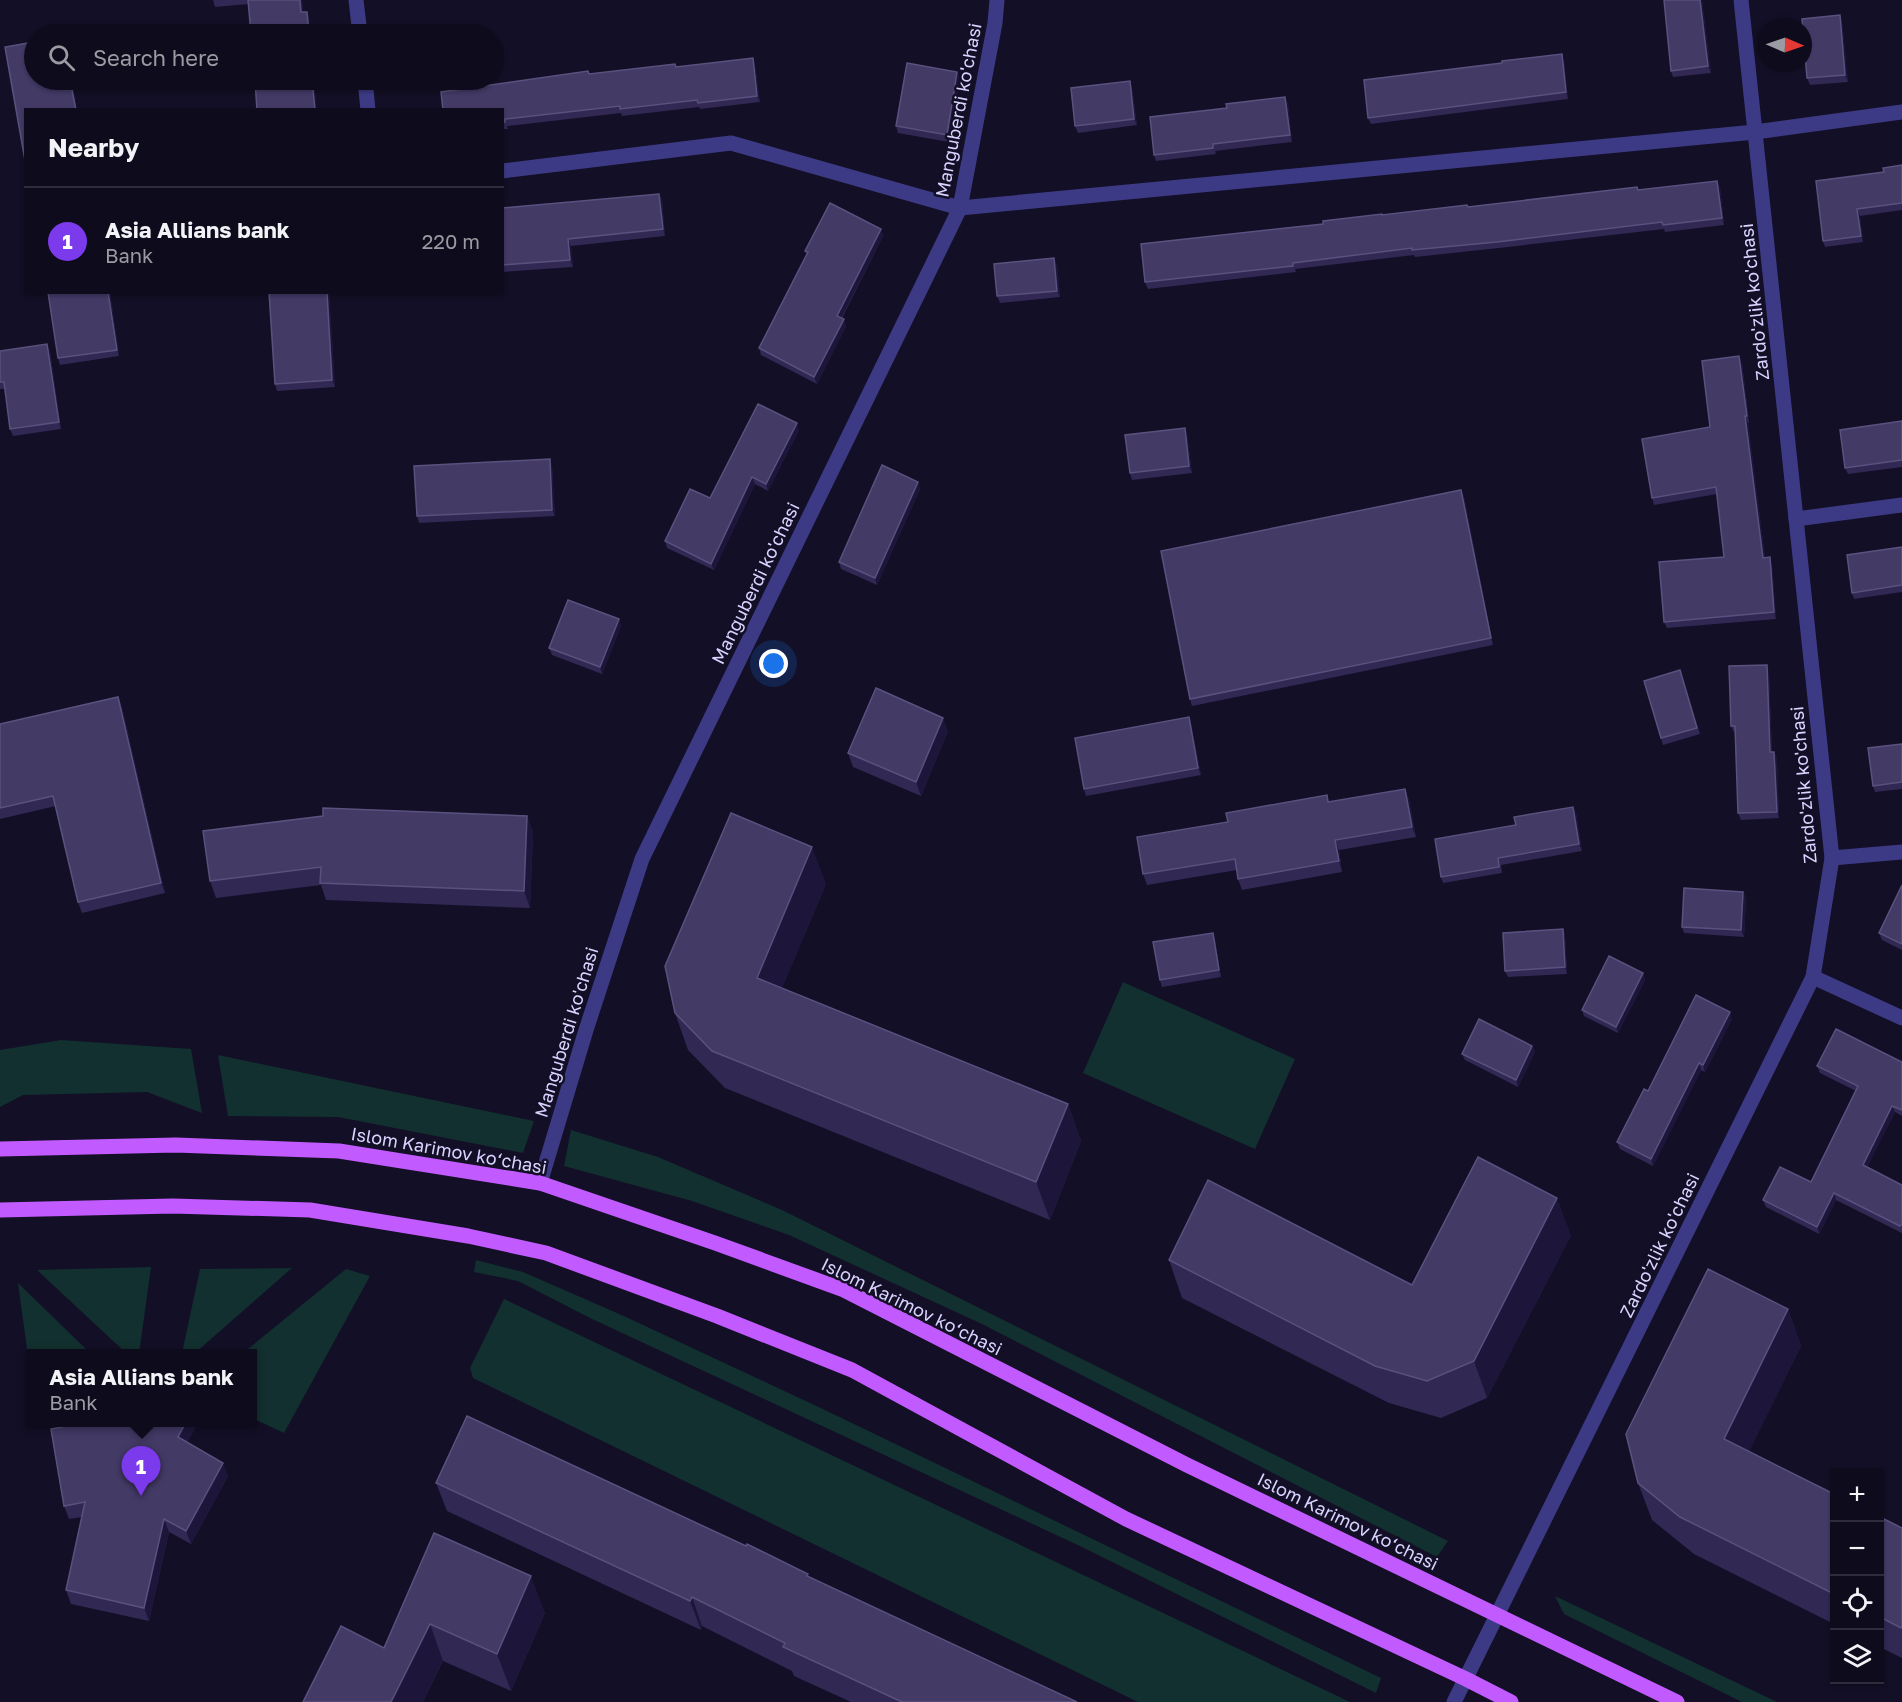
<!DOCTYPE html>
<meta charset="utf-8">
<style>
:root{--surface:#0e0b1c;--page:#1c1929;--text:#f1f3f6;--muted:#9b9ba3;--line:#2e2b3b;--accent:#7c3aed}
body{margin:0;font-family:"Golos Text",sans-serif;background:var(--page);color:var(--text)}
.controls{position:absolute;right:18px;bottom:18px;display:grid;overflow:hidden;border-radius:0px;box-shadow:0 2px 4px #0004}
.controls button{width:54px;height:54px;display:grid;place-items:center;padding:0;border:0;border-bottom:2px solid var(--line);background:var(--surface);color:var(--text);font:30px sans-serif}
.compass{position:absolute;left:1758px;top:18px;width:54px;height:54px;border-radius:50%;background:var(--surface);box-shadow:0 2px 4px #0004;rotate:92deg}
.you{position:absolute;left:774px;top:664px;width:21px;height:21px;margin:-15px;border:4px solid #fff;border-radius:50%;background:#1a73e8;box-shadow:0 0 0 9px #1a73e833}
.badge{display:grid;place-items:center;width:39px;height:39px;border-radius:50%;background:var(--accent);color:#fff;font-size:20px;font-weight:700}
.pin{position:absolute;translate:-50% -50px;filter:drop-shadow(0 2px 3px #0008)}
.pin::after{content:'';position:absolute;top:32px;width:21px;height:18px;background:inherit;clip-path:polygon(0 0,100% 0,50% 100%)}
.popup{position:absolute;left:26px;top:1349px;width:231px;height:78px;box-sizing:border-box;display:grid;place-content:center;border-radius:0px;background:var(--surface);filter:drop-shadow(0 2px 4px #0005);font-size:20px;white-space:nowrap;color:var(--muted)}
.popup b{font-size:22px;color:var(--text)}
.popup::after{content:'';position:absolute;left:50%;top:100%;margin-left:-12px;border:12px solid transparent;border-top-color:var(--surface)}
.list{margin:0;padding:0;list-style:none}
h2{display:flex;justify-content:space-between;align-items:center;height:78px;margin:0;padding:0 24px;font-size:26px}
h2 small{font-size:20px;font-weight:400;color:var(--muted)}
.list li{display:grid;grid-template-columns:39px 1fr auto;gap:18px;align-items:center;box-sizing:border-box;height:108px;padding:0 24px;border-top:2px solid var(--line)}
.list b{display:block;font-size:22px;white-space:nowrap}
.list p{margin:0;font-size:20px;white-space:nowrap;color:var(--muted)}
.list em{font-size:20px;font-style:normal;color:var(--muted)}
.icon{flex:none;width:33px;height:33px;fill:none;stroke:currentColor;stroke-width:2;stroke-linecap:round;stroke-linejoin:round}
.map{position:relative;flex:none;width:1902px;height:1702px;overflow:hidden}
.search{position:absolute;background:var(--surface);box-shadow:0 2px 4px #0004;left:24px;top:24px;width:480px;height:66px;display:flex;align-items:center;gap:15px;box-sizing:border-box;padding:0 21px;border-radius:33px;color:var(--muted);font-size:22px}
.panel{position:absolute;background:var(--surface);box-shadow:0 2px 4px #0004;left:24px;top:108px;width:480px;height:186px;border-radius:0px}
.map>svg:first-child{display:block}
.green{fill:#12302f}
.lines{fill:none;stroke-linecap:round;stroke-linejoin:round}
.minor{stroke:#3d3a85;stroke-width:15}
.primary{stroke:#c25bff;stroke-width:15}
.wall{fill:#312854}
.shaded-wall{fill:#1d163a}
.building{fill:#433a66;stroke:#5a527e;stroke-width:1.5}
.labels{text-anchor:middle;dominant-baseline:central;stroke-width:5;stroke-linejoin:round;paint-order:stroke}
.street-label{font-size:18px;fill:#d9d4ff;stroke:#130f26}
</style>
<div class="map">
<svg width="1902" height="1702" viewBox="0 0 1902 1702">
<rect width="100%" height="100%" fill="#130f26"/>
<!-- green -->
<g class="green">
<path d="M1123 982 1295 1059 1255 1149 1083 1073Z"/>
<path d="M61 1040 191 1049 202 1113 147 1092 23 1095 0 1107V1050Z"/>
<path d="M218 1055 534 1121 523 1153 338 1117 228 1116Z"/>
<path d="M571 1130 658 1157 782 1210 1448 1541 1437 1557 982 1324 789 1235 692 1201 564 1166Z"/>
<path d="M476 1260 523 1272 626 1317 827 1411 1381 1678 1376 1693 1082 1547 590 1318 518 1281 474 1272Z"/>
<path d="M151 1267 139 1354 126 1353 37 1270Z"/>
<path d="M292 1268 195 1353H182L200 1269Z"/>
<path d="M346 1269 370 1276 284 1433 252 1418V1354L243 1353Z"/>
<path d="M18 1283 90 1353 30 1354V1371Z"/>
<path d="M504 1299 1350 1702H1138L473 1378 470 1368Z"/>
<path d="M1555 1596 1777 1702H1742L1564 1614Z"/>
</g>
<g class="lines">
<!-- minor -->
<g class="minor">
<path d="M356 0 360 34"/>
<path d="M365 80 368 110"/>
<path d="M502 171 731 143 960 208 1755 132 1902 112"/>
<path d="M1796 519 1902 505"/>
<path d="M1832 858 1902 852"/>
<path d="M1813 977 1902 1018"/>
<path d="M540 1183 586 1030 642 859 960 208 995 23 997 0"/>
<path d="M1454 1702 1813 977 1832 858 1741 0"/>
</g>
<!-- primary -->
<g class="primary">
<path d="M0 1149 176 1145 339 1151 540 1183 715 1243 844 1290 1187 1465 1677 1702"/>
<path d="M0 1210 173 1206 310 1210 468 1236 546 1253 717 1316 852 1370 1126 1519 1466 1679 1511 1702"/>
</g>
</g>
<!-- wall -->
<g class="wall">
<path d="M213 0H302L303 12 309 19 249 4 215 7Z"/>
<path d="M1664 0H1702L1711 73 1673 77 1671 71Z"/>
<path d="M1840 15 1842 22 1848 82 1810 85 1807 78Z"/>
<path d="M1564 61 1568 99 1371 124 1368 118 1502 63Z"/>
<path d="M755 65 760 102 700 109 699 107 622 116 621 113 507 126 508 129H502V110L588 71 590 74 676 67Z"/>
<path d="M957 72 960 79 949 142 898 133 896 126Z"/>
<path d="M1130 81 1132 88 1137 125 1078 133 1075 126Z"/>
<path d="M1285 97 1288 104 1292 142 1215 151 1216 154 1156 161 1154 155 1227 108Z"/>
<path d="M1902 165V210L1860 216 1863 242 1825 247 1823 241 1884 172Z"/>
<path d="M1720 187 1724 225 1665 232 1664 229 1499 248 1415 257 1414 255 1295 269 1296 272 1148 289 1145 282 1323 224 1382 215 1638 190Z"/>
<path d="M659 194 662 200 665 236 571 246 573 267 502 272V208Z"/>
<path d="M881 229 883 236 842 318 846 326 817 384 761 355 759 348 807 255 805 251Z"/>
<path d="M1057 265 1060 297 1000 303 997 296Z"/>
<path d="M48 292H110L119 356 60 365 58 358Z"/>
<path d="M269 292H329L335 387 277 391 275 384Z"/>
<path d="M0 351H50L61 429 13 436 10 429 5 389H0Z"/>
<path d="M1742 363 1749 422 1748 423 1765 558 1772 564 1776 619 1667 628 1664 622 1724 557 1717 494 1654 505 1652 498 1710 427Z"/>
<path d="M1902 421V467L1848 474 1845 468Z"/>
<path d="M799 430 768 491 755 484 714 570 667 548 665 541 710 498Z"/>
<path d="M1187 435 1192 473 1132 480 1130 473Z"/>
<path d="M552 466 555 516 419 523 417 516Z"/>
<path d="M918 482 920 489 877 585 841 569 839 562Z"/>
<path d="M1461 490 1464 497 1493 645 1192 706 1190 699Z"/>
<path d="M1902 547V592L1854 599 1852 593Z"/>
<path d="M619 619 621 626 602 674 552 655 549 648Z"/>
<path d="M1680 670 1700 734 1663 745 1661 738Z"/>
<path d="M1769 672 1772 752H1774L1777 759 1779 818 1741 820 1738 813 1735 732H1734L1731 726Z"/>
<path d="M118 697 122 707 165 893 82 913 78 902 56 806 0 819V724Z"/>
<path d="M1189 717 1191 724 1201 775 1086 796 1084 789Z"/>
<path d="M948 731 921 796 853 767 848 753Z"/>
<path d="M1902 744V789L1875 792 1873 786Z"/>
<path d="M1405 789 1409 800 1416 837 1339 850 1342 872 1242 890 1238 879 1237 870 1147 885 1143 874 1228 822 1327 795 1329 802Z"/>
<path d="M1576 813 1582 851 1501 865 1502 873 1443 883 1441 877 1516 825Z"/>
<path d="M323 816H527L533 833 530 908 326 900 321 885 216 898 210 881Z"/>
<path d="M826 884 782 988 1068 1104 1081 1141 1050 1220 725 1088 688 1050 675 1013Z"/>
<path d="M1902 885V950L1882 940 1879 933Z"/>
<path d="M1743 892 1746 899 1744 937 1684 933 1682 927Z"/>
<path d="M1563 929 1565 935 1567 974 1508 977 1505 971Z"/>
<path d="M1213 933 1215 940 1221 977 1162 987 1160 980Z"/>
<path d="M1643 973 1645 980 1618 1033 1584 1016 1582 1010Z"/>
<path d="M1732 1019 1705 1072 1701 1070 1653 1166 1620 1149 1617 1142 1648 1091Z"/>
<path d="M1532 1046 1535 1052 1518 1087 1465 1060 1462 1054Z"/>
<path d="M1902 1062V1116L1895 1112 1867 1167 1902 1185V1233L1836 1200 1819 1234 1766 1207 1763 1200 1811 1182 1856 1091 1820 1073 1817 1066Z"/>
<path d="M1571 1235 1487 1398 1441 1418 1389 1403 1182 1298 1169 1260 1412 1285Z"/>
<path d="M1788 1309 1801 1346 1749 1451 1834 1494V1624L1694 1554 1652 1520 1638 1483Z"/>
<path d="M88 1422H197V1424L187 1443 228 1476 191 1544 169 1532 149 1621 71 1604 66 1590 82 1517 69 1519 64 1506Z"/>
<path d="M436 1483 809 1577 1077 1702H851L794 1676 792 1671 702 1626 701 1630 447 1511Z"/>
<path d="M1880 1517 1902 1528V1658L1880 1647Z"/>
<path d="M434 1533 545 1613 511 1691 443 1661 423 1702 384 1648Z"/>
</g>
<!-- shaded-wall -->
<g class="shaded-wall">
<path d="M300 0H302L304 19 301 12Z"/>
<path d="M1700 0H1702L1711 73 1708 66Z"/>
<path d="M307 12 309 19 311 34H309Z"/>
<path d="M1840 15 1842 22 1848 82 1845 75Z"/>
<path d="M1562 54 1564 61 1568 99 1566 92Z"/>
<path d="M753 58 755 65 760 102 757 96Z"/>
<path d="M957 72 960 79 949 142 947 135Z"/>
<path d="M70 80H72L77 110H76Z"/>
<path d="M312 80H314L317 110H315Z"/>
<path d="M1130 81 1132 88 1137 125 1134 119Z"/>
<path d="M1285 97 1288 104 1292 142 1290 135Z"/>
<path d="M1717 181 1720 187 1724 225 1722 218Z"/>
<path d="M659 194 662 200 665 236 663 229Z"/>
<path d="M1857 209 1860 216 1863 242 1861 236Z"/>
<path d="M881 229 883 236 839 322 837 316Z"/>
<path d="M568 239 571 246 573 267 570 260Z"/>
<path d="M1054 258 1057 265 1060 297 1057 291Z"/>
<path d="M108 292H110L119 356 117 350Z"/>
<path d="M327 292H329L335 387 332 380Z"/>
<path d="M844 319 846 326 817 384 814 377Z"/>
<path d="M47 344 50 351 61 429 59 422Z"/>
<path d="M1739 356 1742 363 1749 422 1747 416Z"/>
<path d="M1745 416 1748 423 1766 565 1763 558Z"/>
<path d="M797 423 799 430 768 491 766 484Z"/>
<path d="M1185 428 1187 435 1192 473 1189 466Z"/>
<path d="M550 459 552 466 555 516 552 510Z"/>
<path d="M752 477 755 484 714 570 711 564Z"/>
<path d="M918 482 920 489 877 585 875 578Z"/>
<path d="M1461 490 1464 497 1493 645 1491 638Z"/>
<path d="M1770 557 1772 564 1776 619 1774 612Z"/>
<path d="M619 619 621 626 602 674 600 667Z"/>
<path d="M1767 665 1769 672 1772 759 1770 752Z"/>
<path d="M118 697 122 707 165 893 161 883Z"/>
<path d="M1189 717 1191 724 1201 775 1198 768Z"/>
<path d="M943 718 948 731 921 796 916 782Z"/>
<path d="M1774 752 1777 759 1779 818 1777 812Z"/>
<path d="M1405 789 1409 800 1416 837 1412 827Z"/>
<path d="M1573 807 1576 813 1582 851 1579 844Z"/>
<path d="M527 816 533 833 530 908 524 891Z"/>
<path d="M1335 840 1339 850 1342 872 1339 861Z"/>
<path d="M812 847 826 884 771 1015 757 978Z"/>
<path d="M1743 892 1746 899 1744 937 1741 930Z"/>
<path d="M1563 929 1565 935 1567 974 1565 967Z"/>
<path d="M1213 933 1215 940 1221 977 1219 970Z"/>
<path d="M1643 973 1645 980 1618 1033 1616 1027Z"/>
<path d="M1730 1012 1732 1019 1705 1072 1703 1065Z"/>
<path d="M1532 1046 1535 1052 1518 1087 1516 1080Z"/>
<path d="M1699 1063 1701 1070 1653 1166 1651 1159Z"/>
<path d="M1068 1104 1081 1141 1050 1220 1036 1182Z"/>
<path d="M1892 1106 1895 1112 1865 1172 1863 1165Z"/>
<path d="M1834 1193 1836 1200 1819 1234 1817 1227Z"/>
<path d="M1557 1198 1571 1235 1487 1398 1474 1361Z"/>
<path d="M1788 1309 1801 1346 1737 1476 1724 1439Z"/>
<path d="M186 1422H197V1424L183 1451 178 1437Z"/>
<path d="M223 1463 228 1476 191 1544 186 1531Z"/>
<path d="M164 1519 169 1532 149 1621 144 1608Z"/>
<path d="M531 1576 545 1613 511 1691 497 1654Z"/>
<path d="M692 1597 702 1626 701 1630 690 1601Z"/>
<path d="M430 1624 443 1661 423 1702H391Z"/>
</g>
<!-- building -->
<g class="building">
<path d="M248 0H300L301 12H307L309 34H251Z"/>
<path d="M1664 0H1700L1708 66 1671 71Z"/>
<path d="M1840 15 1845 75 1807 78 1802 19Z"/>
<path d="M34 42V80H70L76 110H26V166L5 47Z"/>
<path d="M1562 54 1566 92 1368 118 1364 80 1502 63V61Z"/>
<path d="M753 58 757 96 698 103 697 100 620 109V106L505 119V122H502V110H443L441 92 588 71 589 74 675 64 676 67Z"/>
<path d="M907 63 957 72 947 135 896 126Z"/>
<path d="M255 80H312L315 110H257Z"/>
<path d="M1130 81 1134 119 1075 126 1071 88Z"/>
<path d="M1285 97 1290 135 1213 144V148L1154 155 1150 117 1227 108 1226 104Z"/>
<path d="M1902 165V203L1857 209 1861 236 1823 241 1816 181 1884 172 1883 168Z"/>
<path d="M1717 181 1722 218 1663 225 1662 222 1497 242 1412 250V248L1293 263V266L1145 282 1141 244 1323 224V221L1382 214V215L1467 205 1468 207 1637 187 1638 190Z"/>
<path d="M659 194 663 229 568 239 570 260 502 265V208Z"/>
<path d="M830 203 881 229 837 316 844 319 814 377 759 348 808 252 805 251Z"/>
<path d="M1054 258 1057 291 997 296 994 264Z"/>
<path d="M48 292H108L117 350 58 358Z"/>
<path d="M269 292H327L332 380 275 384Z"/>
<path d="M47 344 59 422 10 429 4 382H0V351Z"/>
<path d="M1739 356 1747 416H1745L1763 558 1770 557 1774 612 1664 622 1659 562 1724 557 1716 487 1652 498 1642 439 1710 427 1702 361Z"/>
<path d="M758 404 797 423 766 484 752 477 711 564 665 541 690 489 710 498Z"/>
<path d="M1902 421V460L1845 468 1840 430Z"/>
<path d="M1185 428 1189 466 1130 473 1125 435Z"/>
<path d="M550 459 552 510 417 516 414 466Z"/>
<path d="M882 465 918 482 875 578 839 562Z"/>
<path d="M1461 490 1491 638 1190 699 1161 551Z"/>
<path d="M1902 547V585L1852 593 1847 555Z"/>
<path d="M568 600 619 619 600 667 549 648Z"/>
<path d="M1767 665 1770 752H1774L1777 812 1738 813 1735 726H1731L1729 666Z"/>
<path d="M1680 670 1697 728 1661 738 1644 681Z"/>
<path d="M876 688 943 718 916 782 848 753Z"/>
<path d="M118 697 161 883 78 902 53 796 0 808V724Z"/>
<path d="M1189 717 1198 768 1084 789 1075 738Z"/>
<path d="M1902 744V782L1873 786 1868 748Z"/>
<path d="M1405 789 1412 827 1335 840 1339 861 1238 879 1235 859 1143 874 1137 837 1228 822 1226 813 1327 795 1328 802Z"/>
<path d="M1573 807 1579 844 1498 858 1499 867 1441 877 1435 839 1516 825 1514 817Z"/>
<path d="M323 808 527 816 524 891 320 883 321 867 210 881 203 831 323 816Z"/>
<path d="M731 813 812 847 757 978 1068 1104 1036 1182 712 1051 675 1013 665 966Z"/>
<path d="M1902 885V944L1879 933Z"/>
<path d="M1684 888 1743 892 1741 930 1682 927Z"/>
<path d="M1563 929 1565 967 1505 971 1503 933Z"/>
<path d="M1213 933 1219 970 1160 980 1153 942Z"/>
<path d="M1609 956 1643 973 1616 1027 1582 1010Z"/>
<path d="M1696 995 1730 1012 1703 1065 1699 1063 1651 1159 1617 1142 1644 1089 1648 1091Z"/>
<path d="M1479 1019 1532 1046 1516 1080 1462 1054Z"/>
<path d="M1836 1029 1902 1062V1110L1892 1106 1863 1165 1902 1185V1224L1900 1226 1834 1193 1817 1227 1763 1200 1780 1167 1811 1182 1858 1086 1817 1066Z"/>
<path d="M1478 1157 1557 1198 1474 1361 1427 1381 1375 1366 1169 1260 1208 1180 1412 1285Z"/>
<path d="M1708 1269 1788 1309 1724 1439 1834 1494V1594L1680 1517 1638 1483 1626 1434Z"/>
<path d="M467 1416 746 1546 747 1544 808 1574 807 1576 1077 1702H902L783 1647 785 1643 692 1597 690 1601 436 1483Z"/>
<path d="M88 1422H186L178 1437 223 1463 186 1531 164 1519 144 1608 66 1590 85 1502 64 1506 51 1429Z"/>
<path d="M1880 1517 1902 1528V1625L1901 1628 1880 1617Z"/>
<path d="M434 1533 531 1576 497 1654 430 1624 391 1702H303L341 1626 384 1648Z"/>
</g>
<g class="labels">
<!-- street labels -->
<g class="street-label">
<text transform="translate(958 110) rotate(-79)">Manguberdi ko'chasi</text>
<text transform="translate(1754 302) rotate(-96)">Zardo'zlik ko'chasi</text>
<text transform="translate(755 583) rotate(-64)">Manguberdi ko'chasi</text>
<text transform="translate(1803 785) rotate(-95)">Zardo'zlik ko'chasi</text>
<text transform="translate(566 1032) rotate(-73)">Manguberdi ko'chasi</text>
<text transform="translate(449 1150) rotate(10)">Islom Karimov ko‘chasi</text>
<text transform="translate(1659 1245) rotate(-64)">Zardo'zlik ko'chasi</text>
<text transform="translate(912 1306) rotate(26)">Islom Karimov ko‘chasi</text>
<text transform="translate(1348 1521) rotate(26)">Islom Karimov ko‘chasi</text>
</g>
</g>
</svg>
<div class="controls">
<button>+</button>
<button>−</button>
<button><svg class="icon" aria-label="locate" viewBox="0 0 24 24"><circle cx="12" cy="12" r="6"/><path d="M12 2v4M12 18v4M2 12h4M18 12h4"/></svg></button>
<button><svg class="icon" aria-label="layers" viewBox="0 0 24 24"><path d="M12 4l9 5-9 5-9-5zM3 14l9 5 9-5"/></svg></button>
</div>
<svg class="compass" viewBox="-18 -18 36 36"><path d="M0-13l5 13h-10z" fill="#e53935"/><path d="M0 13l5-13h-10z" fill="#9b9ba3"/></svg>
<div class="you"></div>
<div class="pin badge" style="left:141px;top:1496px">1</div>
<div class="popup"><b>Asia Allians bank</b>Bank</div>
<div class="search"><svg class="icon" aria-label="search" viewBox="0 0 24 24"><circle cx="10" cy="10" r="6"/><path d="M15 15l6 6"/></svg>Search here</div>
<section class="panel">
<h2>Nearby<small></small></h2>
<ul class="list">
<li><span class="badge">1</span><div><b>Asia Allians bank</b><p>Bank</p></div><em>220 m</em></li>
</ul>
</section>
</div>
